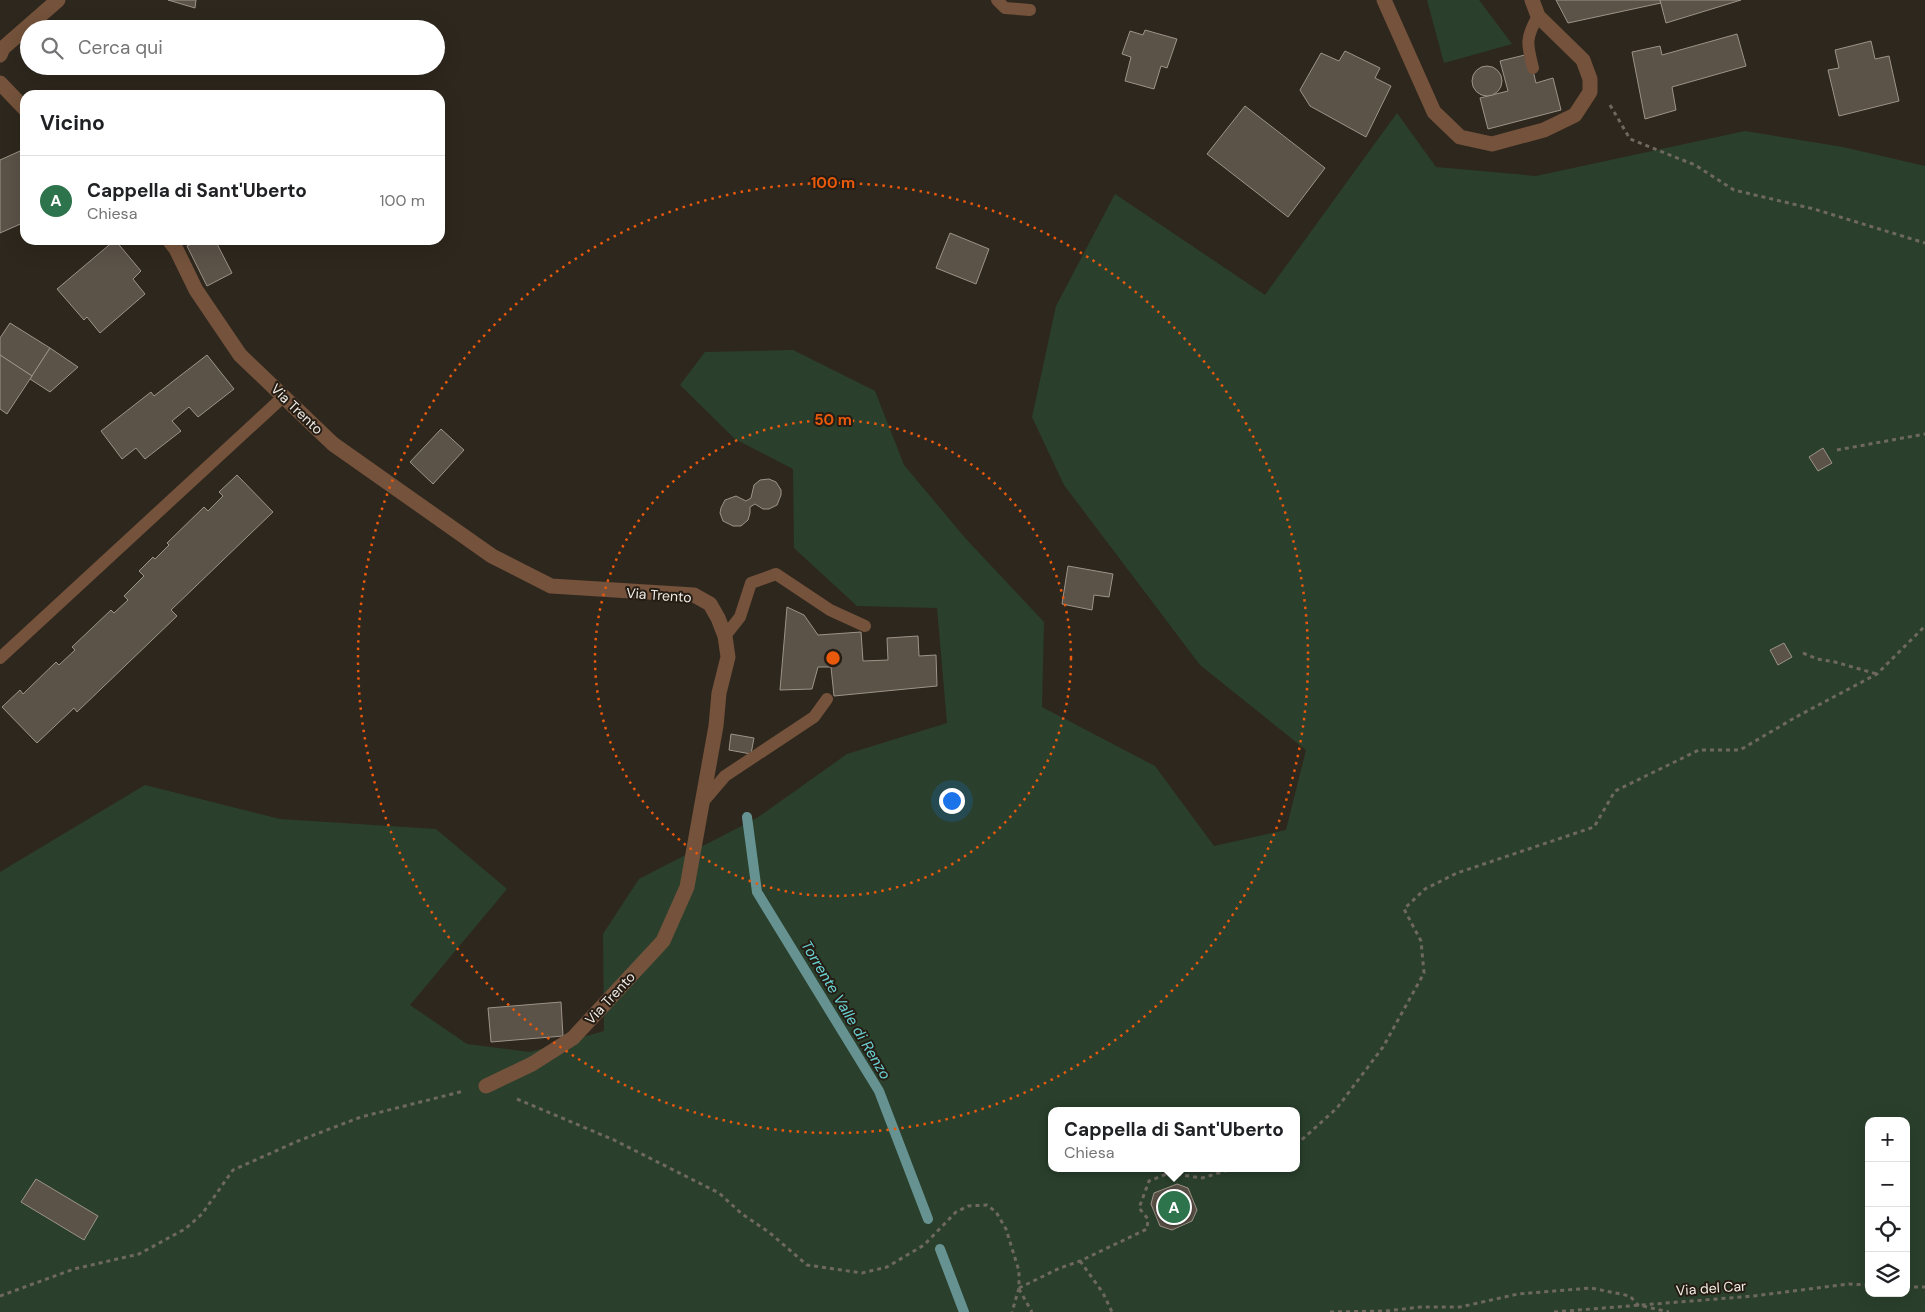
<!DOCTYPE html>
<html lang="it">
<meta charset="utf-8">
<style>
:root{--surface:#fff;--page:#f2f2f2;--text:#202124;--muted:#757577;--line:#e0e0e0;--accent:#2d734c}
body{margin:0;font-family:"DM Sans",sans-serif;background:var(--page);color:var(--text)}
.controls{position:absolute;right:15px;bottom:15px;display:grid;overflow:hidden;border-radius:10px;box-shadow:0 5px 20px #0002}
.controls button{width:45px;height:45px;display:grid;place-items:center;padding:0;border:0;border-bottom:1px solid var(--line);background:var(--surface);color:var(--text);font:25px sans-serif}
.you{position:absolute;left:951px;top:800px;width:18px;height:18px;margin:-12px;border:4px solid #fff;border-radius:50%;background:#1a73e8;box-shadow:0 0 0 8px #1a73e833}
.badge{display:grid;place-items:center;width:32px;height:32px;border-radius:50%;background:var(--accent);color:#fff;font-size:16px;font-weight:700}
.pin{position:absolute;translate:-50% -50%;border:2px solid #fff;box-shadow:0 1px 5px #0006}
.popup{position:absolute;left:1048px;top:1107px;width:252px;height:65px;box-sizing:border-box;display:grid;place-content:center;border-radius:10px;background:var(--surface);filter:drop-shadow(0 1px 4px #0005);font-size:16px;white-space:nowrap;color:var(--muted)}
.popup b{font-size:19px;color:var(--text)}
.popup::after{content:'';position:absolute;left:50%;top:100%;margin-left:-10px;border:10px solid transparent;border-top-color:var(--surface)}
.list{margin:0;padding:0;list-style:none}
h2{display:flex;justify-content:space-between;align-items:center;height:65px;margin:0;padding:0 20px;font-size:21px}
h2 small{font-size:16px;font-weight:400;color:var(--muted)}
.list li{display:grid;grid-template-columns:32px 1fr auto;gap:15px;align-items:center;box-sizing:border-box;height:90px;padding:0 20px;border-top:1px solid var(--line)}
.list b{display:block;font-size:19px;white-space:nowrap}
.list p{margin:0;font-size:16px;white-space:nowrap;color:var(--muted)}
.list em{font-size:16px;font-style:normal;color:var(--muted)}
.icon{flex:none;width:28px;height:28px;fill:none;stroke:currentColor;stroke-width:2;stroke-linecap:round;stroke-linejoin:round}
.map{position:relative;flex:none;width:1925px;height:1312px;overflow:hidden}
.search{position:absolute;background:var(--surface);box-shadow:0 5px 20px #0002;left:20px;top:20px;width:425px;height:55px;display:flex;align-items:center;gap:12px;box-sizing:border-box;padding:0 18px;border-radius:28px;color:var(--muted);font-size:19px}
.panel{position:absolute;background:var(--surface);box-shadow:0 5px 20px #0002;left:20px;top:90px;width:425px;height:155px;border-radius:15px}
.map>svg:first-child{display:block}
.green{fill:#2a402c;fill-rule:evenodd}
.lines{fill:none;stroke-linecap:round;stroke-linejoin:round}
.stream{stroke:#669392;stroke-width:10}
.building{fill:#5b5248;stroke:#9d9488}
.path{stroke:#6e685f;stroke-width:3;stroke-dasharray:4 4;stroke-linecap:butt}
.service{stroke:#74523b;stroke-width:12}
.minor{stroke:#74523b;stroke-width:15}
.ring{fill:none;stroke:#e8590c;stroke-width:2.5;stroke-dasharray:2.5 5}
.labels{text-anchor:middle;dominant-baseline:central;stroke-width:4;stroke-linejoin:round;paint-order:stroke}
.street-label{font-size:14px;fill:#f1ece6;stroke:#251d14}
.water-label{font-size:15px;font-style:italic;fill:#69d1d3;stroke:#251d14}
.centre{fill:#e8590c;stroke:#251d14;stroke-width:2.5}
.ring-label{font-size:15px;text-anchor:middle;font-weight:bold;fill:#e8590c;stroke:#251d14;stroke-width:4;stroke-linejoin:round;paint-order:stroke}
</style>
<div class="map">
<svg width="1925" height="1312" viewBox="0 0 1925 1312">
<rect width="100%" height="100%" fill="#2e271d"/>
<!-- green -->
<g class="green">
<path d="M1427 0H1479L1512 44 1444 63Z"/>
<path d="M1397 113 1436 167 1536 176 1745 131 1843 147 1925 166V1312H0V872L145 785 280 819 436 829 507 889 410 1005 467 1044 530 1052 604 1031 603 934 639 879 757 818 847 754 947 723 937 608 857 606 794 548 793 469 735 439 680 385 705 352 793 350 875 391 904 465 966 539 1044 622 1042 707 1155 766 1214 846 1286 830 1306 750 1200 665 1064 485 1032 417 1056 306 1115 194 1265 295ZM1052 1111H1296V1168H1052ZM1869 1121H1906V1293H1869Z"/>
</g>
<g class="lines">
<!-- stream -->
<g class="stream">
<path d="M747 817 757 892 879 1091 928 1219"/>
<path d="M940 1249 964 1312"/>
</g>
</g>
<!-- building -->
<g class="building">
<path d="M168 0H196L195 8Z"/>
<path d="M1556 0H1660L1661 3 1568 23Z"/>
<path d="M1660 0H1741L1666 23Z"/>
<path d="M1145 30 1177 39 1167 68 1161 66 1154 89 1125 81 1131 57 1122 54 1130 31 1143 35Z"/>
<path d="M1737 34 1746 66 1672 87 1676 110 1645 119 1632 52 1660 46 1662 55Z"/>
<path d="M1871 41 1875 59 1889 56 1899 101 1839 116 1828 70 1839 68 1835 50Z"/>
<path d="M1345 51 1380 68 1375 78 1391 86 1366 137 1310 106 1300 90 1321 53 1339 61Z"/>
<path d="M1529 54 1536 83 1553 78 1561 110 1488 129 1480 98 1508 91 1500 61Z"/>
<circle cx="1487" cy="81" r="15"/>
<path d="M1245 106 1325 168 1288 217 1207 154Z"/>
<path d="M20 151 25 161V222L0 233V160Z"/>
<path d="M950 233 989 249 976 284 936 268Z"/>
<path d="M115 240 141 271 133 279 145 294 100 333 87 317 84 320 57 289Z"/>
<path d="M199 240H215L232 273 207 286 187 246Z"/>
<path d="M10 323 50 348 32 376 0 355V338Z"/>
<path d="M50 348 78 367 50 392 30 379Z"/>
<path d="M0 355 32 376 7 414 0 409Z"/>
<path d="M207 355 234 389 198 417 189 407 172 421 181 431 145 459 136 448 122 459 101 431 151 392 154 396Z"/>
<path d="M441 429 464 450 433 484 410 462Z"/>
<path d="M1823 448 1832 463 1818 471 1809 457Z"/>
<path d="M237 475 273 512 171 610 177 616 77 712 74 708 37 743 2 707 20 690 23 694 56 662 59 665 75 650 72 647 111 610 114 613 128 600 124 596 144 576 139 571 153 557 155 559 169 545 167 543 204 507 208 511 223 496 219 492Z"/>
<path d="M769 479 776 482 781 490V495L777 505 769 509H763L755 504 750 507V513L748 520 741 526H733L723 521 720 513 721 508 725 500 736 496 746 501 751 498 754 485 760 480Z"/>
<path d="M1068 566 1113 574 1109 597 1094 595 1092 610 1062 604Z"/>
<path d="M787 607 804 615 818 635 861 632 863 661 888 660 887 638 918 636 919 656 936 655 937 686 834 696 831 667H818L812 689 780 690Z"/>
<path d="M1784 643 1792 657 1778 665 1770 650Z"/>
<path d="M731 734 754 738 751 754 729 750Z"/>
<path d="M561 1002 563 1036 491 1042 488 1008Z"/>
<path d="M36 1179 98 1216 84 1240 21 1202Z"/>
<path d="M1177 1184 1188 1188 1197 1210 1192 1221 1172 1230 1160 1226 1151 1204 1154 1193Z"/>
</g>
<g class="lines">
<!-- path -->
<g class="path">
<path d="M1610 105 1630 139 1695 165 1734 190 1814 209 1925 243"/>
<path d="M1837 450 1925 434"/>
<path d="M1803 653 1817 659 1835 662 1877 674"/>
<path d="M517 1099 614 1140 719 1193 742 1214 770 1233 807 1265 862 1273 887 1267 924 1245 956 1212 968 1206 987 1205 996 1212 1006 1229 1019 1271V1288L1012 1312"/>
<path d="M1296 1145 1337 1108 1383 1047 1424 973 1421 941 1404 909 1425 889 1457 873 1594 827 1615 791 1699 750H1740L1796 717 1877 674 1925 626"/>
<path d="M1080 1261 1103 1293 1112 1312"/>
<path d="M1906 1287H1925"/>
<path d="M1019 1288 1060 1268 1080 1261 1147 1229 1148 1219 1139 1208 1149 1181 1169 1173 1202 1178 1235 1168"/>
<path d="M1019 1289 1032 1312"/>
<path d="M0 1296 74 1269 139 1254 185 1229 202 1214 233 1170 298 1141 361 1117 464 1091"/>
<path d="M1330 1312 1386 1311 1421 1307H1460L1518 1294 1591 1288 1630 1296 1638 1305 1669 1312"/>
<path d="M1554 1312 1754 1296 1849 1284 1869 1285"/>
</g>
<!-- service -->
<g class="service">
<path d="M997 0 1005 8 1030 10"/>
<path d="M1533 68C1527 44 1525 39 1538 16"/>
<path d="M725 636 740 617 751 583 776 574 830 610 865 626"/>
<path d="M0 658 283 397"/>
<path d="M702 803 725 776 814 717 827 699"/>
</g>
<!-- minor -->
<g class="minor">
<path d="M1384 0 1434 112 1460 137 1492 144 1544 130 1575 115 1590 92V79L1583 60 1538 16 1532 0"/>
<path d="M0 55 3 48 58 0"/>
<path d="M0 83 25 109"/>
<path d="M169 240 176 249 196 290 240 355 333 444 492 556 551 586 694 595 710 604 718 618 725 636 728 657 719 693 716 726 687 887 663 941 573 1038 532 1064 486 1086"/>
</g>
</g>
<!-- distance rings -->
<g class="ring">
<circle cx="833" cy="658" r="238"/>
<circle cx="833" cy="658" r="475"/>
</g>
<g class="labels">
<!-- street labels -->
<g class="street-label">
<text transform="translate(297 409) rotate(44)">Via Trento</text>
<text transform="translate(659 595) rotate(4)">Via Trento</text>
<text transform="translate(610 998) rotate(-47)">Via Trento</text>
<text transform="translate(1711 1288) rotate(-4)">Via del Car</text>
</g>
<!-- water labels -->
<g class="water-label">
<text transform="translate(846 1010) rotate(59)">Torrente Valle di Renzo</text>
</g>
</g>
<circle cx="833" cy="658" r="8" class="centre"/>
<g class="ring-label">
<text x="833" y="188">100 m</text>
<text x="833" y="425">50 m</text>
</g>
</svg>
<div class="controls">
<button>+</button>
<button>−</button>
<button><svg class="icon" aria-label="locate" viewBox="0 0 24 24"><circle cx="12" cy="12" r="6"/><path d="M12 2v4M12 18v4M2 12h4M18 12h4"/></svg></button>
<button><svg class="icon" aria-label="layers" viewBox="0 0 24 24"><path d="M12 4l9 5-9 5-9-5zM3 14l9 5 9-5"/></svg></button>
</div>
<div class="you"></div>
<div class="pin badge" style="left:1174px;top:1207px">A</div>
<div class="popup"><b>Cappella di Sant'Uberto</b>Chiesa</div>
<div class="search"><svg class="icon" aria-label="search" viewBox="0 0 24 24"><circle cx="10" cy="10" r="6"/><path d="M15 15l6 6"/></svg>Cerca qui</div>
<section class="panel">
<h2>Vicino<small></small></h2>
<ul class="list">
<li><span class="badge">A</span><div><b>Cappella di Sant'Uberto</b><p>Chiesa</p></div><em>100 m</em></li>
</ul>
</section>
</div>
